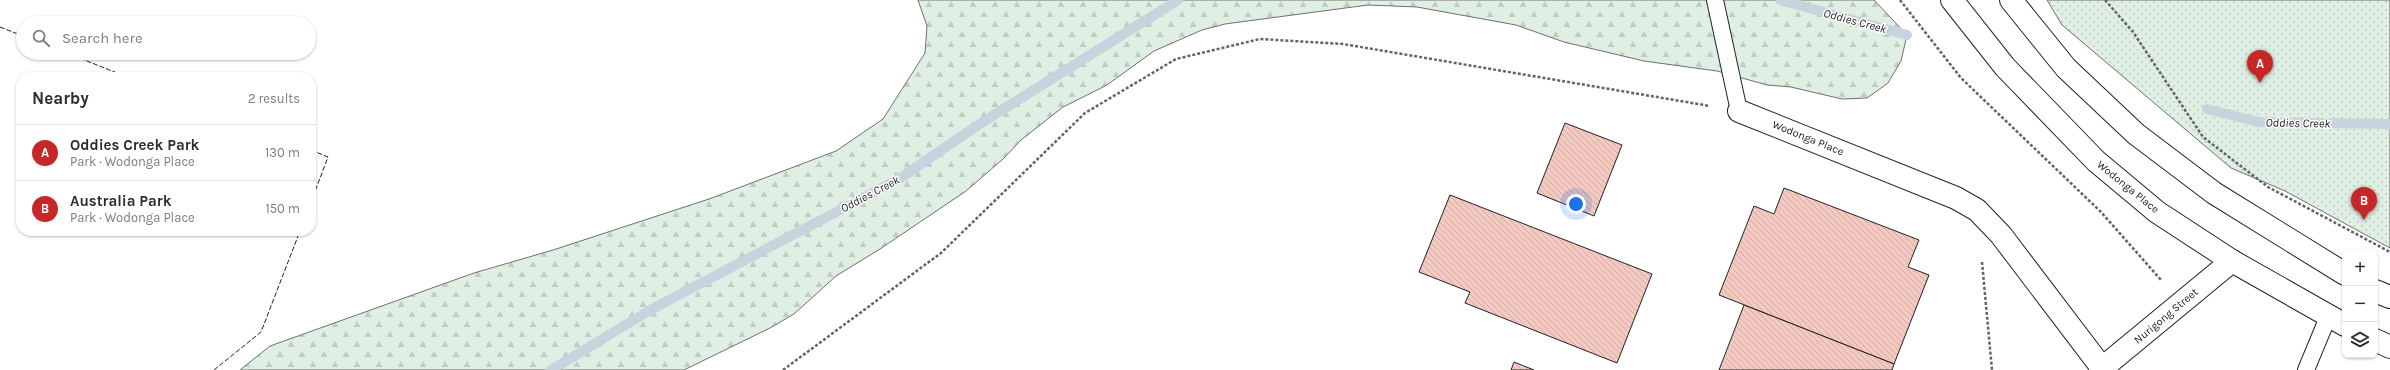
<!DOCTYPE html>
<meta charset="utf-8">
<style>
:root{--surface:#fff;--page:#f7f7f7;--text:#2b2b33;--muted:#7c7c81;--line:#e1e1e2;--accent:#c62828}
body{margin:0;font-family:Karla,sans-serif;background:var(--page);color:var(--text)}
.controls{position:absolute;right:12px;bottom:12px;display:grid;overflow:hidden;border-radius:8px;box-shadow:0 1px 3px #0004}
.controls button{width:36px;height:36px;display:grid;place-items:center;padding:0;border:0;border-bottom:1px solid var(--line);background:var(--surface);color:var(--text);font:20px sans-serif}
.you{position:absolute;left:1576px;top:204px;width:14px;height:14px;margin:-10px;border:3px solid #fff;border-radius:50%;background:#1a73e8;box-shadow:0 0 0 6px #1a73e833}
.badge{display:grid;place-items:center;width:26px;height:26px;border-radius:50%;background:var(--accent);color:#fff;font-size:13px;font-weight:700}
.pin{position:absolute;translate:-50% -33px;filter:drop-shadow(0 1px 2px #0008)}
.pin::after{content:'';position:absolute;top:21px;width:14px;height:12px;background:inherit;clip-path:polygon(0 0,100% 0,50% 100%)}
.list{margin:0;padding:0;list-style:none}
h2{display:flex;justify-content:space-between;align-items:center;height:52px;margin:0;padding:0 16px;font-size:17px}
h2 small{font-size:13px;font-weight:400;color:var(--muted)}
.list li{display:grid;grid-template-columns:26px 1fr auto;gap:12px;align-items:center;box-sizing:border-box;height:56px;padding:0 16px;border-top:1px solid var(--line)}
.list b{display:block;font-size:15px;white-space:nowrap}
.list p{margin:0;font-size:13px;white-space:nowrap;color:var(--muted)}
.list em{font-size:13px;font-style:normal;color:var(--muted)}
.icon{flex:none;width:22px;height:22px;fill:none;stroke:currentColor;stroke-width:2;stroke-linecap:round;stroke-linejoin:round}
.map{position:relative;flex:none;width:2390px;height:370px;overflow:hidden}
.search{position:absolute;background:var(--surface);box-shadow:0 1px 3px #0004;left:16px;top:16px;width:300px;height:44px;display:flex;align-items:center;gap:10px;box-sizing:border-box;padding:0 14px;border-radius:22px;color:var(--muted);font-size:15px}
.panel{position:absolute;background:var(--surface);box-shadow:0 1px 3px #0004;left:16px;top:72px;width:300px;height:164px;border-radius:16px}
.map>svg:first-child{display:block}
.forest{fill:url(#forest-firs);stroke:#6f6f6f}
.park{fill:url(#park-dots);stroke:#6f6f6f}
.lines{fill:none;stroke-linecap:round;stroke-linejoin:round}
.stream{stroke:#c7d3dd;stroke-width:10}
.building{fill:url(#building-back-hatch);stroke:#222}
.lane-casing{stroke:#222;stroke-width:18}
.street-casing{stroke:#222;stroke-width:24}
.secondary-casing{stroke:#222;stroke-width:24}
.path{stroke:#646464;stroke-width:2.5;stroke-dasharray:3 2;stroke-linecap:butt}
.lane{stroke:#fff;stroke-width:16}
.street{stroke:#fff;stroke-width:22}
.secondary{stroke:#fff;stroke-width:22}
.fence{stroke:#222;stroke-width:1;stroke-dasharray:5 2;stroke-linecap:butt}
.labels{text-anchor:middle;dominant-baseline:central;stroke-width:3;stroke-linejoin:round;paint-order:stroke}
.street-label{font-size:11px;fill:#222;stroke:#fff}
.water-label{font-size:12px;font-style:italic;fill:#222;stroke:#fff}
</style>
<div class="map">
<svg width="2390" height="370" viewBox="0 0 2390 370">
<defs>
<pattern id="forest-firs" width="22" height="20" patternUnits="userSpaceOnUse"><rect width="22" height="20" fill="#e0efe3"/><path d="M5 1l3.5 6h-7zM16 11l3.5 6h-7z" fill="#c0cdc2"/></pattern>
<pattern id="park-dots" width="8" height="8" patternUnits="userSpaceOnUse"><rect width="8" height="8" fill="#e0efe3"/><path d="M2 2h.1M6 6h.1" fill="none" stroke="#c0cdc2" stroke-width="1.8" stroke-linecap="round"/></pattern>
<pattern id="building-back-hatch" width="6" height="6" patternUnits="userSpaceOnUse"><rect width="6" height="6" fill="#f3c9c0"/><path d="M-1 5l2 2M0 0l6 6M5-1l2 2" fill="none" stroke="#d0aca5"/></pattern>
</defs>
<rect width="100%" height="100%" fill="#fff"/>
<!-- forest -->
<path class="forest" d="M918 0H1874L1907 35 1901 61 1888 83 1867 98 1842 99 1791 87 1767 85 1717 71 1644 61 1564 42 1516 25 1417 7 1368 5 1225 24 1202 30 1154 51 1107 85 1063 107 1021 140 1003 159 966 191 880 249 836 276 794 314 770 328 684 370H240L270 346 474 273 553 250 709 199 836 151 883 119 925 53 927 26Z"/>
<!-- park -->
<path class="park" d="M2047 0H2390V248L2285 191 2231 168 2062 25Z"/>
<g class="lines">
<!-- stream -->
<g class="stream">
<path d="M1780 0 1907 35"/>
<path d="M2207 109 2259 122 2390 124"/>
<path d="M551 370 652 309 899 179 978 125 1178 0"/>
</g>
</g>
<!-- building -->
<g class="building">
<path d="M1565 123 1622 145 1594 216 1537 193Z"/>
<path d="M1784 188 1919 240 1908 267 1929 275 1894 364 1719 295 1754 206 1774 214Z"/>
<path d="M1450 195 1652 274 1617 363 1465 303 1470 292 1419 272Z"/>
<path d="M1744 305 1894 364 1892 370H1719Z"/>
<path d="M1514 362 1534 370H1511Z"/>
</g>
<g class="lines">
<defs>
<g id="lane">
<path d="M1715 0 1739 111"/>
<path d="M2306 370 2328 317"/>
</g>
<g id="street">
<path d="M1739 111 1956 198 1977 210 2001 235 2102 368"/>
<path d="M2100 370 2232 261"/>
</g>
<g id="secondary">
<path d="M1952 0 2005 67 2096 161 2157 212 2232 261 2345 325"/>
<path d="M2011 0 2066 68 2136 134 2214 193 2345 274"/>
<path d="M2375 291 2390 297"/>
<path d="M2375 340 2390 347"/>
</g>
</defs>
<!-- lane casing -->
<use href="#lane" class="lane-casing"/>
<!-- street casing -->
<use href="#street" class="street-casing"/>
<!-- secondary casing -->
<use href="#secondary" class="secondary-casing"/>
<!-- path -->
<g class="path">
<path d="M1900 0 1961 78 2100 211 2162 281"/>
<path d="M2105 0 2133 32 2203 137 2268 187 2390 252"/>
<path d="M1982 262 1992 370"/>
<path d="M783 370 941 253 1085 113 1176 59 1260 39 1343 44 1710 106"/>
</g>
<!-- lane -->
<use href="#lane" class="lane"/>
<!-- street -->
<use href="#street" class="street"/>
<!-- secondary -->
<use href="#secondary" class="secondary"/>
<!-- fence -->
<g class="fence">
<path d="M0 27 23 36"/>
<path d="M67 53 127 77"/>
<path d="M311 150 328 157 311 202"/>
<path d="M214 370 261 332 300 231"/>
</g>
</g>
<g class="labels">
<!-- street labels -->
<g class="street-label">
<text transform="translate(1808 138) rotate(22)">Wodonga Place</text>
<text transform="translate(2128 187) rotate(39)">Wodonga Place</text>
<text transform="translate(2166 316) rotate(-40)">Nurigong Street</text>
</g>
<!-- water labels -->
<g class="water-label">
<text transform="translate(1855 21) rotate(15)">Oddies Creek</text>
<text transform="translate(2298 123) rotate(1)">Oddies Creek</text>
<text transform="translate(870 194) rotate(-28)">Oddies Creek</text>
</g>
</g>
</svg>
<div class="controls">
<button>+</button>
<button>−</button>
<button><svg class="icon" aria-label="layers" viewBox="0 0 24 24"><path d="M12 4l9 5-9 5-9-5zM3 14l9 5 9-5"/></svg></button>
</div>
<div class="you"></div>
<div class="pin badge" style="left:2260px;top:83px">A</div>
<div class="pin badge" style="left:2364px;top:220px">B</div>
<div class="search"><svg class="icon" aria-label="search" viewBox="0 0 24 24"><circle cx="10" cy="10" r="6"/><path d="M15 15l6 6"/></svg>Search here</div>
<section class="panel">
<h2>Nearby<small>2 results</small></h2>
<ul class="list">
<li><span class="badge">A</span><div><b>Oddies Creek Park</b><p>Park · Wodonga Place</p></div><em>130 m</em></li>
<li><span class="badge">B</span><div><b>Australia Park</b><p>Park · Wodonga Place</p></div><em>150 m</em></li>
</ul>
</section>
</div>
